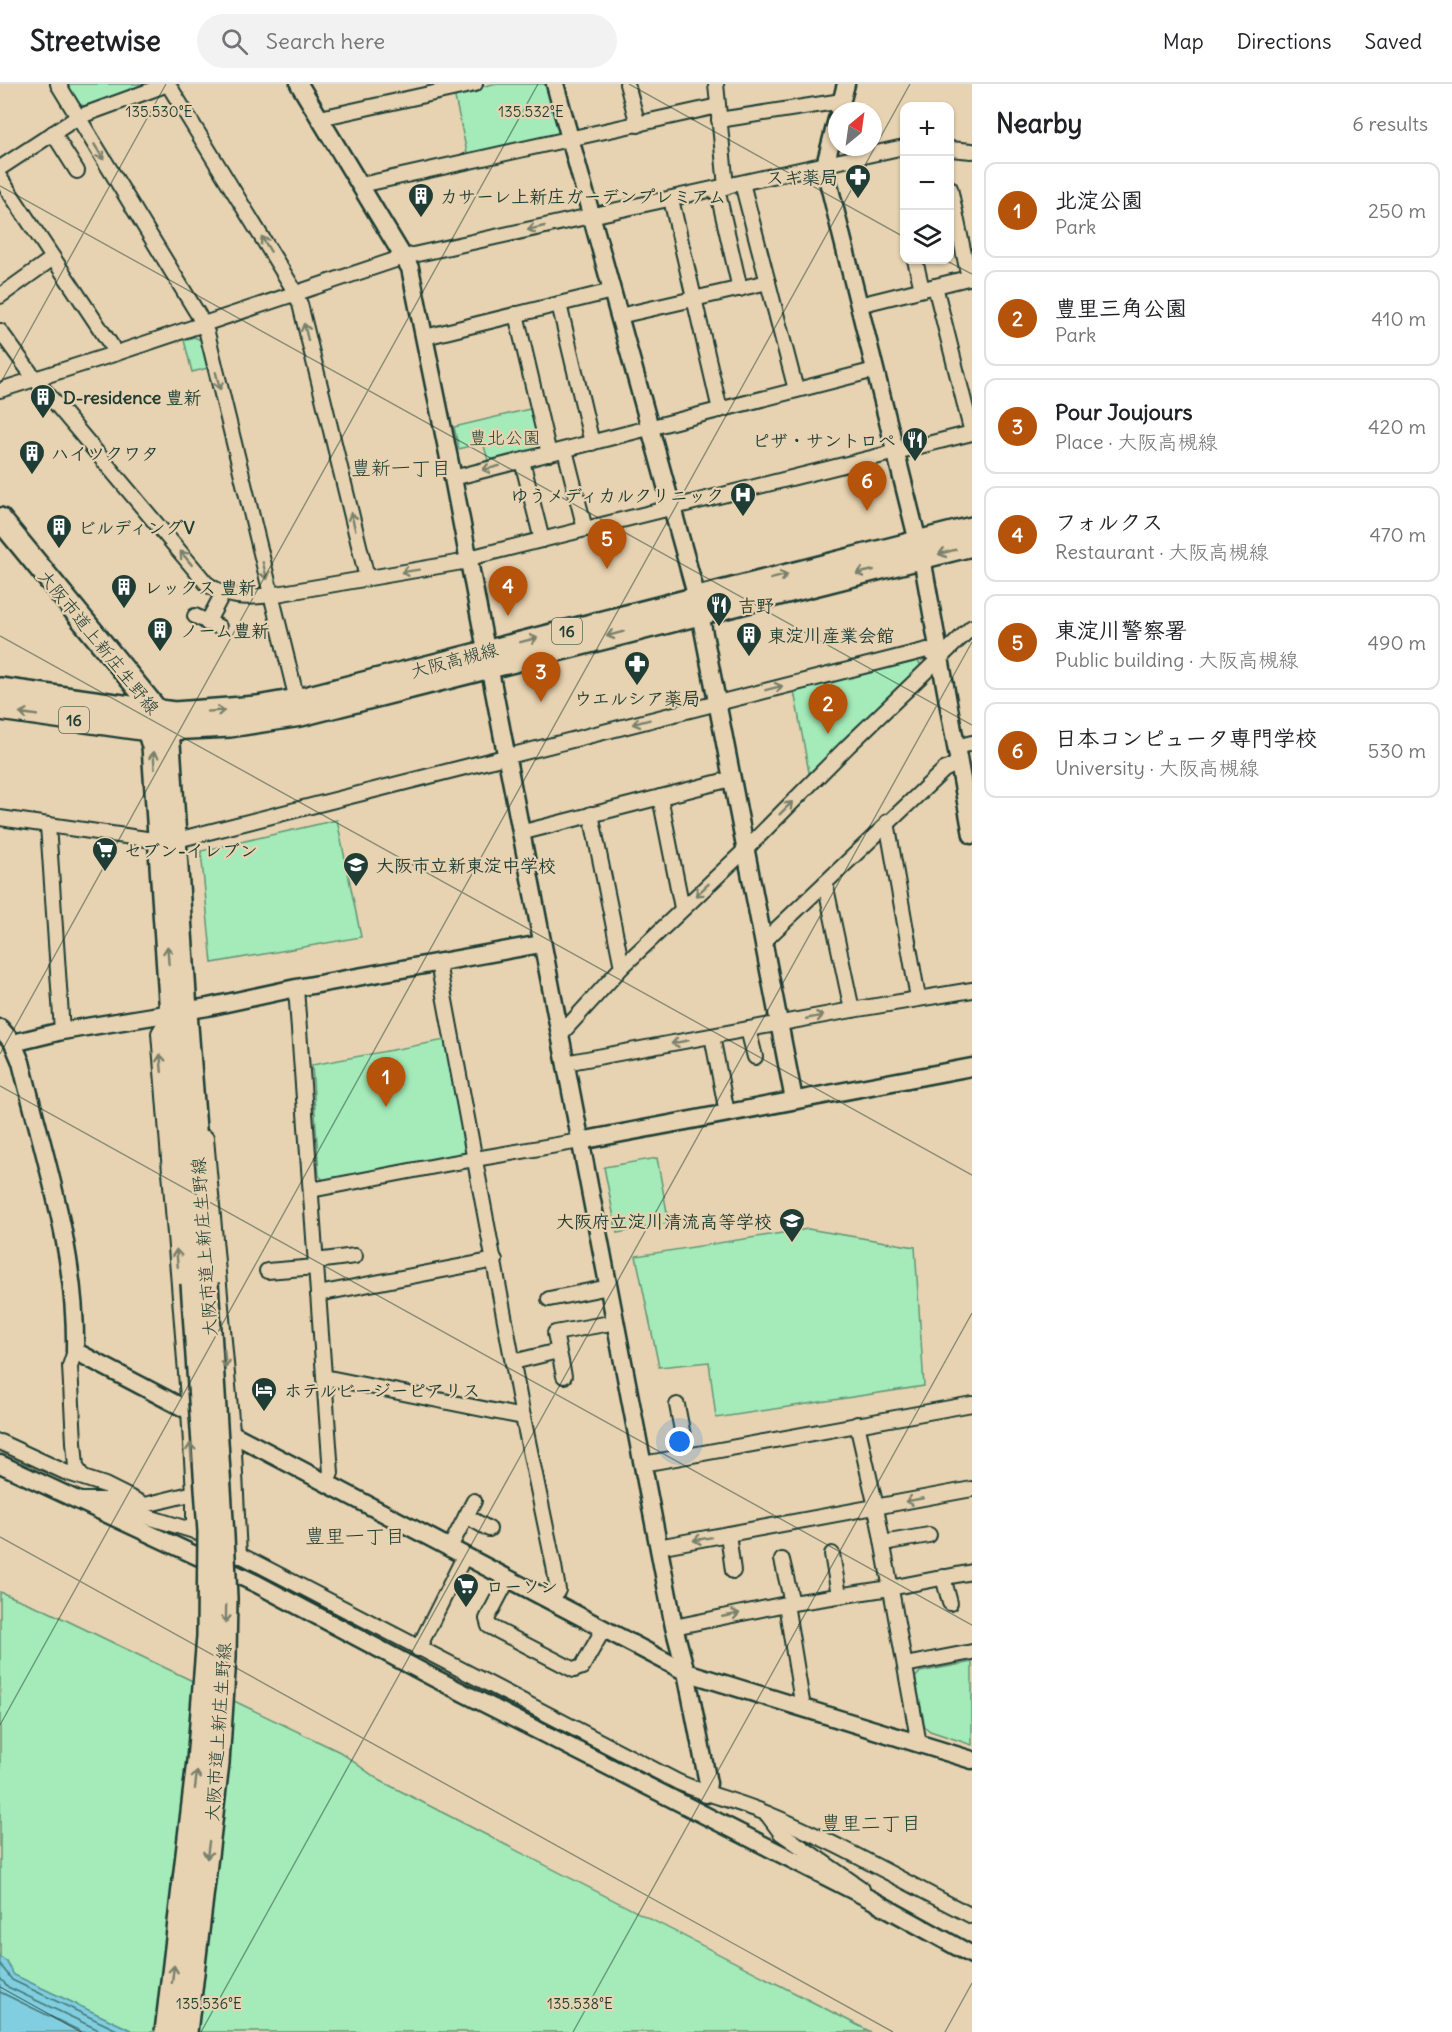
<!DOCTYPE html>
<meta charset="utf-8">
<style>
:root{--surface:#fff;--page:#f2f2f2;--text:#202124;--muted:#757577;--line:#e0e0e0;--accent:#b45309}
body{margin:0;font-family:Delius,"Klee One",sans-serif;background:var(--page);color:var(--text)}
.controls{position:absolute;right:18px;top:18px;display:grid;overflow:hidden;border-radius:12px;box-shadow:0 2px 4px #0004}
.controls button{width:54px;height:54px;display:grid;place-items:center;padding:0;border:0;border-bottom:2px solid var(--line);background:var(--surface);color:var(--text);font:30px sans-serif}
.compass{position:absolute;left:828px;top:18px;width:54px;height:54px;border-radius:50%;background:var(--surface);box-shadow:0 2px 4px #0004;rotate:29deg}
.you{position:absolute;left:680px;top:1358px;width:21px;height:21px;margin:-15px;border:4px solid #fff;border-radius:50%;background:#1a73e8;box-shadow:0 0 0 9px #1a73e833}
.badge{display:grid;place-items:center;width:39px;height:39px;border-radius:50%;background:var(--accent);color:#fff;font-size:20px;font-weight:700}
.pin{position:absolute;translate:-50% -50px;filter:drop-shadow(0 2px 3px #0008)}
.pin::after{content:'';position:absolute;top:32px;width:21px;height:18px;background:inherit;clip-path:polygon(0 0,100% 0,50% 100%)}
.list{margin:0;padding:0;list-style:none}
h2{display:flex;justify-content:space-between;align-items:center;height:78px;margin:0;padding:0 24px;font-size:26px}
h2 small{font-size:20px;font-weight:400;color:var(--muted)}
.list li{display:grid;grid-template-columns:39px 1fr auto;gap:18px;align-items:center;box-sizing:border-box;height:96px;margin:0 12px 12px;padding:0 12px;border:2px solid var(--line);border-radius:12px}
.list b{display:block;font-size:22px;white-space:nowrap}
.list p{margin:0;font-size:20px;white-space:nowrap;color:var(--muted)}
.list em{font-size:20px;font-style:normal;color:var(--muted)}
.icon{flex:none;width:33px;height:33px;fill:none;stroke:currentColor;stroke-width:2;stroke-linecap:round;stroke-linejoin:round}
.map{position:relative;flex:none;width:972px;height:1948px;overflow:hidden}
header{display:flex;align-items:center;gap:36px;box-sizing:border-box;height:84px;padding:0 30px;background:var(--surface);border-bottom:2px solid var(--line)}
header strong{font-size:28px}
nav{display:flex;gap:33px;margin-inline-start:auto;font-size:21px}
.search{width:420px;height:54px;background:var(--page);display:flex;align-items:center;gap:15px;box-sizing:border-box;padding:0 21px;border-radius:33px;color:var(--muted);font-size:22px}
main{display:flex}
aside{flex:1;background:var(--surface)}
.map>svg:first-child{display:block}
.green{fill:#a4ebb9;stroke:#629476;stroke-width:1.5}
.water{fill:#80cedf;stroke:#59949b;stroke-width:1.5}
.lines{fill:none;stroke-linecap:round;stroke-linejoin:round}
.shore{stroke:#467778;stroke-width:1.5}
.minor-casing{stroke:#1f3d34;stroke-width:18}
.tertiary-casing{stroke:#1f3d34;stroke-width:21}
.primary-casing{stroke:#1f3d34;stroke-width:26}
.minor{stroke:#e7d3b1;stroke-width:14}
.tertiary{stroke:#e7d3b1;stroke-width:16}
.primary{stroke:#e7d3b1;stroke-width:21}
.primary-bridge-casing{stroke:#1f3d34;stroke-width:26;stroke-linecap:butt}
.primary-bridge{stroke:#e7d3b1;stroke-width:21}
.oneway{stroke:#79806c}
.ticks{fill:none;stroke:#1f3d34;stroke-width:1.5;stroke-opacity:0.45}
.labels{text-anchor:middle;dominant-baseline:central;stroke-width:4.5;stroke-linejoin:round;paint-order:stroke}
.shield{fill:#e7d3b1;stroke:#5b6a5a;stroke-width:1.5}
.shield-label{font-size:16px;font-weight:bold;fill:#1f3d34}
.poi-label{font-size:18px;font-weight:bold;fill:#1f3d34;stroke:#e7d3b1;text-anchor:start}
.park-label{font-size:18px;fill:#26463b;stroke:#e7d3b1}
.street-label{font-size:18px;fill:#1f3d34;stroke:#e7d3b1}
.neighbourhood-label{font-size:20px;fill:#1f3d34;stroke:#e7d3b1}
.ticks-label{font-size:15px;text-anchor:middle;fill:#1f3d34;stroke:#e7d3b1;stroke-width:4.5;stroke-linejoin:round;paint-order:stroke}
</style>
<header>
<strong>Streetwise</strong>
<div class="search"><svg class="icon" aria-label="search" viewBox="0 0 24 24"><circle cx="10" cy="10" r="6"/><path d="M15 15l6 6"/></svg>Search here</div>
<nav><a>Map</a><a>Directions</a><a>Saved</a></nav>
</header>
<main>
<div class="map">
<svg width="972" height="1948" viewBox="0 0 972 1948">
<rect width="100%" height="100%" fill="#e7d3b1"/>
<filter id="ink" filterUnits="userSpaceOnUse"><feTurbulence type="fractalNoise" baseFrequency=".0167" numOctaves="2"/><feDisplacementMap in="SourceGraphic" scale="12" xChannelSelector="R" yChannelSelector="G"/><feConvolveMatrix kernelMatrix="1 2 1 2 8 2 1 2 1" color-interpolation-filters="sRGB"/></filter>
<g filter="url(#ink)">
<!-- green -->
<g class="green">
<path d="M66 0H148L84 22 77 19Z"/>
<path d="M493 0H550L562 46 559 52 468 73 454 9Z"/>
<path d="M194 253 201 256 208 284 192 288 184 256Z"/>
<path d="M534 324 543 363 539 367 489 380 483 358 459 365 454 343Z"/>
<path d="M918 577 923 584 810 694 794 607Z"/>
<path d="M337 736 361 853 212 879 201 767Z"/>
<path d="M445 956 467 1065 462 1072 325 1097 319 1092 312 981Z"/>
<path d="M657 1074 669 1139 617 1149 604 1083Z"/>
<path d="M808 1145 915 1163 924 1302 716 1334 709 1278 659 1283 636 1172Z"/>
<path d="M0 1508 45 1526 340 1668 379 1696 871 1948H135L14 1891 6 1877 0 1873Z"/>
<path d="M972 1578V1661L930 1647 925 1643 915 1594 920 1588Z"/>
</g>
<!-- water -->
<path class="water" d="M0 1873 6 1877 14 1891 135 1948H0Z"/>
<g class="lines">
<!-- shore -->
<g class="shore">
<path d="M0 1880 12 1896 121 1948"/>
<path d="M0 1894 8 1903 103 1948"/>
<path d="M0 1908 82 1948"/>
</g>
<defs>
<g id="minor">
<path d="M58 0 199 232 207 249 299 624"/>
<path d="M168 0 291 201 300 220 367 494"/>
<path d="M627 0 638 41"/>
<path d="M716 0 726 103"/>
<path d="M320 34 475 0"/>
<path d="M719 36 842 17"/>
<path d="M53 49 77 87"/>
<path d="M950 65 972 67"/>
<path d="M0 84 78 33 168 0"/>
<path d="M0 94 111 261 114 270"/>
<path d="M742 99 796 306"/>
<path d="M361 101 718 22"/>
<path d="M950 104 969 194"/>
<path d="M717 105 740 205"/>
<path d="M671 115 720 326"/>
<path d="M915 176 922 205"/>
<path d="M935 202 972 349"/>
<path d="M0 212 53 174"/>
<path d="M559 220 592 359"/>
<path d="M859 221 972 193"/>
<path d="M516 230 549 370"/>
<path d="M619 232 768 198"/>
<path d="M0 247 35 295 206 499C226 515 247 514 271 511L468 477 477 472 972 349"/>
<path d="M425 253 612 207"/>
<path d="M0 306 114 270 404 173 904 63"/>
<path d="M565 366 585 445"/>
<path d="M522 377 542 456"/>
<path d="M453 394 875 286"/>
<path d="M195 532 219 543"/>
<path d="M207 539 223 509"/>
<path d="M956 663 972 659"/>
<path d="M660 713 682 824"/>
<path d="M591 730 622 883"/>
<path d="M0 734 160 757 177 756 927 566 940 574"/>
<path d="M887 738 918 914"/>
<path d="M48 741 62 947"/>
<path d="M520 749 731 695"/>
<path d="M825 799 852 926"/>
<path d="M764 857 944 686 958 679"/>
<path d="M438 879 523 1333 554 1482 558 1506 551 1518"/>
<path d="M296 904 331 1389 325 1399"/>
<path d="M171 929 159 949 189 1327 194 1409V1447"/>
<path d="M748 945 755 973"/>
<path d="M560 951 622 883 745 766 848 662 972 543"/>
<path d="M712 952 727 1029"/>
<path d="M565 979 852 926 972 906"/>
<path d="M206 1054 234 1369 239 1472"/>
<path d="M311 1106 446 1080 580 1057"/>
<path d="M316 1177 355 1172"/>
<path d="M267 1187 316 1183"/>
<path d="M318 1210 495 1176"/>
<path d="M549 1215 609 1203"/>
<path d="M75 1267 70 1282 74 1358 76 1383 82 1392"/>
<path d="M513 1278 558 1267"/>
<path d="M564 1292 555 1249 616 1238"/>
<path d="M324 1293 523 1333"/>
<path d="M677 1321 687 1372"/>
<path d="M857 1340 876 1423 919 1660"/>
<path d="M0 1358 65 1388 105 1401 145 1421 194 1409"/>
<path d="M643 1380 972 1320"/>
<path d="M81 1416H107L145 1432 194 1447 678 1698C707 1711 738 1717 768 1730 838 1759 904 1798 972 1832"/>
<path d="M466 1432 489 1445"/>
<path d="M728 1450 733 1487"/>
<path d="M883 1459 929 1451"/>
<path d="M658 1463 972 1405"/>
<path d="M449 1465 474 1417"/>
<path d="M832 1470 839 1511"/>
<path d="M782 1476 792 1519"/>
<path d="M943 1493 950 1519"/>
<path d="M508 1495 487 1535 489 1542 574 1586 582 1583 603 1546"/>
<path d="M786 1520 803 1624"/>
<path d="M674 1543 786 1520 890 1504 972 1488"/>
<path d="M418 1565 464 1473"/>
<path d="M905 1581 972 1568"/>
<path d="M767 1730 781 1749 862 1805"/>
</g>
<g id="tertiary">
<path d="M299 0 410 184 453 394 674 1543 686 1588 708 1699 706 1710"/>
<path d="M555 0 697 514 794 1016"/>
<path d="M839 27 846 0"/>
<path d="M837 35 825 81 827 93 922 474 972 751"/>
<path d="M0 944 13 959 21 978C44 1073 77 1168 75 1267L686 1588 972 1676"/>
<path d="M13 959 62 947 208 923 296 904 541 860"/>
<path d="M580 1057 972 983"/>
<path d="M0 1380 257 1500 434 1594 874 1817 972 1871"/>
</g>
<g id="primary">
<path d="M0 435 158 628 167 646 169 659 187 942 207 1199"/>
<path d="M0 605 174 629 257 623 297 616 972 444"/>
<path d="M0 625 148 646 230 642 301 631 972 461"/>
<path d="M142 636 148 646 153 662 172 946 192 1199"/>
</g>
</defs>
<!-- minor casing -->
<use href="#minor" class="minor-casing"/>
<!-- tertiary casing -->
<use href="#tertiary" class="tertiary-casing"/>
<!-- primary casing -->
<use href="#primary" class="primary-casing"/>
<!-- minor -->
<use href="#minor" class="minor"/>
<!-- tertiary -->
<use href="#tertiary" class="tertiary"/>
<!-- primary -->
<use href="#primary" class="primary"/>
<defs>
<g id="primary-bridge">
<path d="M166 1948 198 1677 208 1552 209 1448 192 1199"/>
<path d="M186 1948 218 1679 225 1573 226 1514 223 1452 207 1199"/>
</g>
</defs>
<!-- primary-bridge casing -->
<use href="#primary-bridge" class="primary-bridge-casing"/>
<!-- primary-bridge -->
<use href="#primary-bridge" class="primary-bridge"/>
</g>
<!-- one-way arrows -->
<defs><path id="oneway-shaft" d="M-6 0H5M1.5-3L5.5 0L1.5 3" fill="none" stroke-width="1.6" stroke-linecap="round" stroke-linejoin="round" transform="scale(1.5)"/></defs>
<g class="oneway">
<use href="#oneway-shaft" transform="translate(99 68) rotate(59)"/>
<use href="#oneway-shaft" transform="translate(536 144) rotate(167)"/>
<use href="#oneway-shaft" transform="translate(266 160) rotate(-121)"/>
<use href="#oneway-shaft" transform="translate(306 248) rotate(-104)"/>
<use href="#oneway-shaft" transform="translate(218 297) rotate(76)"/>
<use href="#oneway-shaft" transform="translate(491 384) rotate(166)"/>
<use href="#oneway-shaft" transform="translate(353 437) rotate(-104)"/>
<use href="#oneway-shaft" transform="translate(947 468) rotate(165)"/>
<use href="#oneway-shaft" transform="translate(186 474) rotate(-130)"/>
<use href="#oneway-shaft" transform="translate(265 487) rotate(76)"/>
<use href="#oneway-shaft" transform="translate(410 487) rotate(171)"/>
<use href="#oneway-shaft" transform="translate(865 488) rotate(167)"/>
<use href="#oneway-shaft" transform="translate(779 493) rotate(-14)"/>
<use href="#oneway-shaft" transform="translate(615 550) rotate(165)"/>
<use href="#oneway-shaft" transform="translate(529 556) rotate(-14)"/>
<use href="#oneway-shaft" transform="translate(774 604) rotate(-14)"/>
<use href="#oneway-shaft" transform="translate(216 627) rotate(-4)"/>
<use href="#oneway-shaft" transform="translate(28 630) rotate(-172)"/>
<use href="#oneway-shaft" transform="translate(641 638) rotate(165)"/>
<use href="#oneway-shaft" transform="translate(154 676) rotate(-94)"/>
<use href="#oneway-shaft" transform="translate(786 724) rotate(-45)"/>
<use href="#oneway-shaft" transform="translate(702 806) rotate(137)"/>
<use href="#oneway-shaft" transform="translate(168 871) rotate(-94)"/>
<use href="#oneway-shaft" transform="translate(815 933) rotate(-11)"/>
<use href="#oneway-shaft" transform="translate(680 958) rotate(169)"/>
<use href="#oneway-shaft" transform="translate(161 979) rotate(-95)"/>
<use href="#oneway-shaft" transform="translate(177 1174) rotate(-95)"/>
<use href="#oneway-shaft" transform="translate(225 1275) rotate(85)"/>
<use href="#oneway-shaft" transform="translate(191 1368) rotate(-94)"/>
<use href="#oneway-shaft" transform="translate(914 1416) rotate(169)"/>
<use href="#oneway-shaft" transform="translate(702 1455) rotate(170)"/>
<use href="#oneway-shaft" transform="translate(226 1530) rotate(91)"/>
<use href="#oneway-shaft" transform="translate(731 1531) rotate(-11)"/>
<use href="#oneway-shaft" transform="translate(196 1696) rotate(-83)"/>
<use href="#oneway-shaft" transform="translate(208 1766) rotate(97)"/>
<use href="#oneway-shaft" transform="translate(173 1890) rotate(-83)"/>
</g>
</g>
<!-- ticks -->
<path class="ticks" d="M629 0 904 153M0 102 972 641M945 176 972 190M0 300 166 0M0 552 972 1091M0 970 538 0M0 1002 972 1541M0 1453 893 1948M0 1641 910 0M0 1903 81 1948M201 1948 972 558M573 1948 972 1229M945 1948 972 1899"/>
<!-- icons -->
<defs>
<symbol id="pharmacy-pin" viewBox="-11 -11 22 30"><path d="M0 17L-7.5 6A9.5 9.5 0 1 1 7.5 6Z" fill="#1f3d34" stroke="#e7d3b1"/><path d="M-2-6h4v4h4v4h-4v4h-4v-4h-4v-4h4Z" fill="#fff"/></symbol>
<symbol id="building-pin" viewBox="-11 -11 22 30"><path d="M0 17L-7.5 6A9.5 9.5 0 1 1 7.5 6Z" fill="#1f3d34" stroke="#e7d3b1"/><path d="M-4-6H4V6H1V3H-1V6H-4ZM-2.5-4.3h1.7v1.8h-1.7ZM.8-4.3h1.7v1.8H.8ZM-2.5-1h1.7V.8h-1.7ZM.8-1h1.7V.8H.8Z" fill="#fff"/></symbol>
<symbol id="restaurant-pin" viewBox="-11 -11 22 30"><path d="M0 17L-7.5 6A9.5 9.5 0 1 1 7.5 6Z" fill="#1f3d34" stroke="#e7d3b1"/><path d="M-5-6h1v4h1v-4h1v4h1v-4h1v5L-1.5 .5V6h-2V.5L-5-1ZM5-6V6H3V1.5H1.5Q1.5-4 5-6Z" fill="#fff"/></symbol>
<symbol id="hospital-pin" viewBox="-11 -11 22 30"><path d="M0 17L-7.5 6A9.5 9.5 0 1 1 7.5 6Z" fill="#1f3d34" stroke="#e7d3b1"/><path d="M-5-5h3v3.5h4V-5h3V5h-3V1.5h-4V5h-3Z" fill="#fff"/></symbol>
<symbol id="supermarket-pin" viewBox="-11 -11 22 30"><path d="M0 17L-7.5 6A9.5 9.5 0 1 1 7.5 6Z" fill="#1f3d34" stroke="#e7d3b1"/><path d="M-6-5.5h2.5l.6 2H6L4.5 2H-2.5L-4.4-4H-6ZM-1.5 3.2a1.3 1.3 0 1 0 .1 0ZM3 3.2a1.3 1.3 0 1 0 .1 0Z" fill="#fff"/></symbol>
<symbol id="school-pin" viewBox="-11 -11 22 30"><path d="M0 17L-7.5 6A9.5 9.5 0 1 1 7.5 6Z" fill="#1f3d34" stroke="#e7d3b1"/><path d="M0-5L7-2L0 1L-7-2ZM-4 1L0 2.5L4 1V4Q0 6-4 4Z" fill="#fff"/></symbol>
<symbol id="hotel-pin" viewBox="-11 -11 22 30"><path d="M0 17L-7.5 6A9.5 9.5 0 1 1 7.5 6Z" fill="#1f3d34" stroke="#e7d3b1"/><path d="M-6-4.5h1.5V1H6V5H4.5V3h-9V5H-6ZM-4 0a1.8 1.8 0 1 1 3.6 0ZM.5 0V-2.5h3Q6-2.5 6 0Z" fill="#fff"/></symbol>
</defs>
<g fill-rule="evenodd">
<use href="#pharmacy-pin" x="843" y="78" width="30" height="40"/>
<use href="#building-pin" x="406" y="97" width="30" height="40"/>
<use href="#building-pin" x="28" y="298" width="30" height="40"/>
<use href="#restaurant-pin" x="900" y="341" width="30" height="40"/>
<use href="#building-pin" x="17" y="354" width="30" height="40"/>
<use href="#hospital-pin" x="728" y="396" width="30" height="40"/>
<use href="#building-pin" x="44" y="428" width="30" height="40"/>
<use href="#building-pin" x="109" y="488" width="30" height="40"/>
<use href="#restaurant-pin" x="704" y="506" width="30" height="40"/>
<use href="#building-pin" x="145" y="531" width="30" height="40"/>
<use href="#building-pin" x="734" y="536" width="30" height="40"/>
<use href="#pharmacy-pin" x="622" y="565" width="30" height="40"/>
<use href="#supermarket-pin" x="90" y="751" width="30" height="40"/>
<use href="#school-pin" x="341" y="766" width="30" height="40"/>
<use href="#school-pin" x="777" y="1122" width="30" height="40"/>
<use href="#hotel-pin" x="249" y="1291" width="30" height="40"/>
<use href="#supermarket-pin" x="451" y="1487" width="30" height="40"/>
</g>
<g class="labels">
<!-- shield labels -->
<g class="shield">
<rect x="552" y="534" width="30" height="26" rx="4.5"/>
<rect x="59" y="623" width="30" height="26" rx="4.5"/>
</g>
<g class="shield-label">
<text x="567" y="547">16</text>
<text x="74" y="636">16</text>
</g>
<!-- poi labels -->
<g class="poi-label">
<text x="838" y="93" text-anchor="end">スギ薬局</text>
<text x="440" y="112">カサーレ上新庄ガーデンプレミアム</text>
<text x="63" y="313">D-residence 豊新</text>
<text x="896" y="356" text-anchor="end">ピザ・サントロペ</text>
<text x="51" y="369">ハイツクワタ</text>
<text x="724" y="411" text-anchor="end">ゆうメディカルクリニック</text>
<text x="78" y="443">ビルディングV</text>
<text x="144" y="503">レックス 豊新</text>
<text x="738" y="521">吉野</text>
<text x="180" y="546">ノーム豊新</text>
<text x="768" y="551">東淀川産業会館</text>
<text x="637" y="614" text-anchor="middle">ウエルシア薬局</text>
<text x="124" y="766">セブン-イレブン</text>
<text x="376" y="781">大阪市立新東淀中学校</text>
<text x="772" y="1137" text-anchor="end">大阪府立淀川清流高等学校</text>
<text x="284" y="1306">ホテルビージーピアリス</text>
<text x="486" y="1502">ローソン</text>
</g>
<!-- park labels -->
<g class="park-label">
<text x="505" y="353">豊北公園</text>
</g>
<!-- street labels -->
<g class="street-label">
<text transform="translate(99 558) rotate(51)">大阪市道上新庄生野線</text>
<text transform="translate(454 576) rotate(-15)">大阪高槻線</text>
<text transform="translate(204 1163) rotate(-94)">大阪市道上新庄生野線</text>
<text transform="translate(218 1648) rotate(-86)">大阪市道上新庄生野線</text>
</g>
<!-- neighbourhood labels -->
<g class="neighbourhood-label">
<text x="401" y="383">豊新一丁目</text>
<text x="355" y="1451">豊里一丁目</text>
<text x="871" y="1738">豊里二丁目</text>
</g>
</g>
<g class="ticks-label">
<text x="159" y="33">135.530°E</text>
<text x="531" y="33">135.532°E</text>
<text x="209" y="1925">135.536°E</text>
<text x="580" y="1925">135.538°E</text>
</g>
</svg>
<div class="controls">
<button>+</button>
<button>−</button>
<button><svg class="icon" aria-label="layers" viewBox="0 0 24 24"><path d="M12 4l9 5-9 5-9-5zM3 14l9 5 9-5"/></svg></button>
</div>
<svg class="compass" viewBox="-18 -18 36 36"><path d="M0-13l5 13h-10z" fill="#e53935"/><path d="M0 13l5-13h-10z" fill="#757577"/></svg>
<div class="you"></div>
<div class="pin badge" style="left:386px;top:1023px">1</div>
<div class="pin badge" style="left:828px;top:650px">2</div>
<div class="pin badge" style="left:541px;top:618px">3</div>
<div class="pin badge" style="left:508px;top:532px">4</div>
<div class="pin badge" style="left:607px;top:485px">5</div>
<div class="pin badge" style="left:867px;top:427px">6</div>
</div>
<aside>
<h2>Nearby<small>6 results</small></h2>
<ul class="list">
<li><span class="badge">1</span><div><b>北淀公園</b><p>Park</p></div><em>250 m</em></li>
<li><span class="badge">2</span><div><b>豊里三角公園</b><p>Park</p></div><em>410 m</em></li>
<li><span class="badge">3</span><div><b>Pour Joujours</b><p>Place · 大阪高槻線</p></div><em>420 m</em></li>
<li><span class="badge">4</span><div><b>フォルクス</b><p>Restaurant · 大阪高槻線</p></div><em>470 m</em></li>
<li><span class="badge">5</span><div><b>東淀川警察署</b><p>Public building · 大阪高槻線</p></div><em>490 m</em></li>
<li><span class="badge">6</span><div><b>日本コンピュータ専門学校</b><p>University · 大阪高槻線</p></div><em>530 m</em></li>
</ul>
</aside>
</main>
